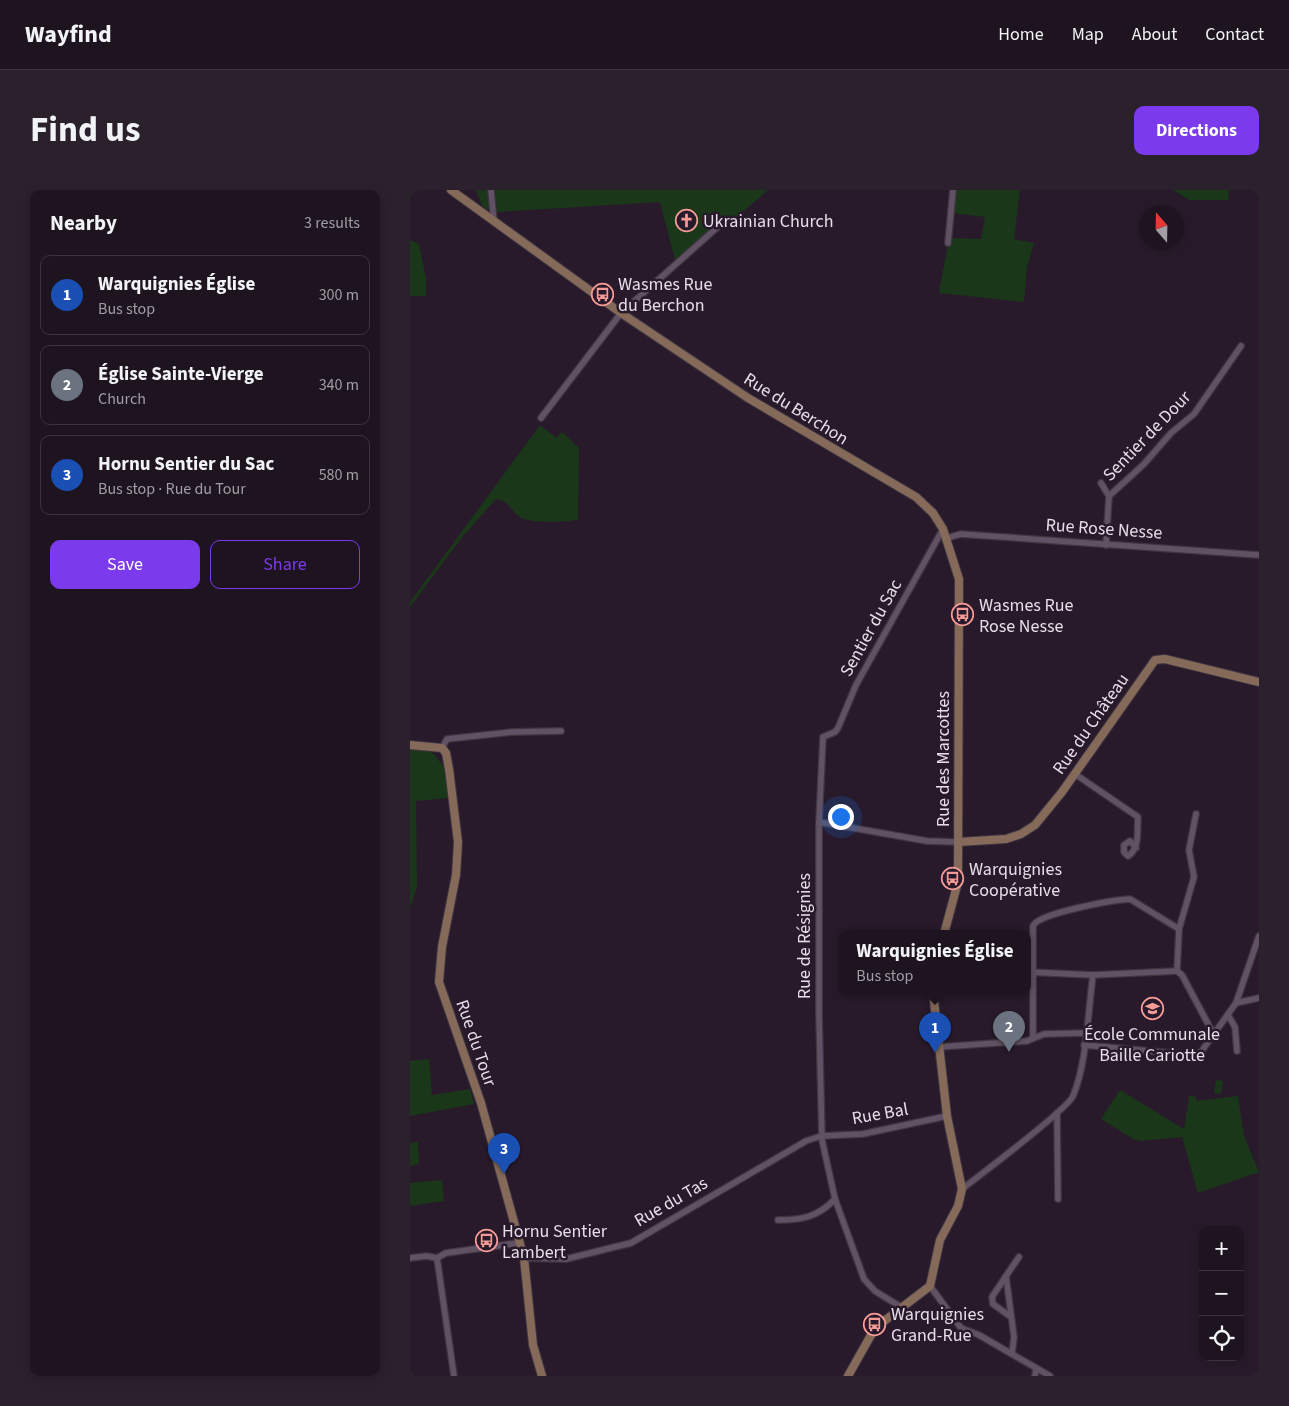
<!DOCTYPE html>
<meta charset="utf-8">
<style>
:root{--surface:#1e1420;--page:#2b212d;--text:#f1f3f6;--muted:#a19ea5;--line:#3c333e;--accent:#7c3aed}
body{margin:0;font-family:"Source Sans 3",sans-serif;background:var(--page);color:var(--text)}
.controls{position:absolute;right:15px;bottom:15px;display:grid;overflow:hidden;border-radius:10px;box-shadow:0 2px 12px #0003}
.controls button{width:45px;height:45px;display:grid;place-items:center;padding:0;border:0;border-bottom:1px solid var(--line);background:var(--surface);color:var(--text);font:25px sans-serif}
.compass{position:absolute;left:729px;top:15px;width:45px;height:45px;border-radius:50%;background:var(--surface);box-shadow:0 2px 12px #0003;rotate:340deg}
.you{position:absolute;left:430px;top:626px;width:18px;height:18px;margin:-12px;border:4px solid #fff;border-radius:50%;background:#1a73e8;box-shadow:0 0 0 8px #1a73e833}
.badge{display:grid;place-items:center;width:32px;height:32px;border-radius:50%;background:var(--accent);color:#fff;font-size:16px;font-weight:700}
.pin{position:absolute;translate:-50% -41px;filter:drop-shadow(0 1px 2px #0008)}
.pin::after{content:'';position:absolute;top:26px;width:18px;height:15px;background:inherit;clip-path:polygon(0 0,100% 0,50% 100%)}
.popup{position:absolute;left:429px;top:740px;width:192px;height:65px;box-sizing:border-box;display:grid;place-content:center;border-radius:10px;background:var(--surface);filter:drop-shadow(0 1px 4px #0005);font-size:16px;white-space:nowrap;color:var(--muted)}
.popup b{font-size:19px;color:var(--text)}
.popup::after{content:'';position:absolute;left:50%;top:100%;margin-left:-10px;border:10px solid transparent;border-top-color:var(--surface)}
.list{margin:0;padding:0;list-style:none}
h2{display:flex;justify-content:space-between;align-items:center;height:65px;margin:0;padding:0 20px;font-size:21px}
h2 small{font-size:16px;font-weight:400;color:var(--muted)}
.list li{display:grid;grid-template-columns:32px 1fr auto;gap:15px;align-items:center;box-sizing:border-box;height:80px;margin:0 10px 10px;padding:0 10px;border:1px solid var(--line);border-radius:10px}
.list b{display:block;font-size:19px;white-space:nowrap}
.list p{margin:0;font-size:16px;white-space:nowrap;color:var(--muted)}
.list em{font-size:16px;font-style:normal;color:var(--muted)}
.actions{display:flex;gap:10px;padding:15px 20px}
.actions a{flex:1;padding:11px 0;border:1px solid var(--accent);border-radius:10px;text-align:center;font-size:18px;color:var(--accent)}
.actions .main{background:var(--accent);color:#fff}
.icon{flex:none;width:28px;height:28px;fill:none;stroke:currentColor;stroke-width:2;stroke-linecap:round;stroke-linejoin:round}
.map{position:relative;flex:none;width:849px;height:1186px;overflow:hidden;border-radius:10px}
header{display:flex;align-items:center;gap:30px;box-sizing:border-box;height:70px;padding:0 25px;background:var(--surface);border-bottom:1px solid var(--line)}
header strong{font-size:24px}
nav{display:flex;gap:28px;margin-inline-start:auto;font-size:18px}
.intro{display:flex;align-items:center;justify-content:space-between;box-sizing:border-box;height:120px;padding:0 30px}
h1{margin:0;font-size:35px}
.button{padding:12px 22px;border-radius:10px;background:var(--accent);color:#fff;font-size:18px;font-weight:700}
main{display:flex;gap:30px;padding:0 30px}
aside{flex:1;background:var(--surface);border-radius:10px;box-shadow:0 2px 12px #0003}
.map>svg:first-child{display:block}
.green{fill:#1a3719}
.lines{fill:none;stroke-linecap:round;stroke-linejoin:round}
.street-casing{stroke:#3f3541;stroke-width:8}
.secondary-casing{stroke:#3f3541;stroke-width:10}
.street{stroke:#615164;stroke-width:5.5}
.secondary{stroke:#856a5a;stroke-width:8}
.labels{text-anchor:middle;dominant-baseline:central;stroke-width:5;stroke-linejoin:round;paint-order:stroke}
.poi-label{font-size:18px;fill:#e6dde8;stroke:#281a2a;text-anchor:start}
.street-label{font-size:18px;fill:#e6dde8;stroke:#281a2a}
</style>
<header>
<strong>Wayfind</strong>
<nav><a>Home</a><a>Map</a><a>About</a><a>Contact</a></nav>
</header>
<div class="intro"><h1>Find us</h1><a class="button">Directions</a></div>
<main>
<aside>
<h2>Nearby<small>3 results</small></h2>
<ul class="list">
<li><span class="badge" style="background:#1a4fb4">1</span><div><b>Warquignies Église</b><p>Bus stop</p></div><em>300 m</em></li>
<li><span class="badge" style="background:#6b7280">2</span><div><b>Église Sainte-Vierge</b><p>Church</p></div><em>340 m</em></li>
<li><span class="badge" style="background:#1a4fb4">3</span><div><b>Hornu Sentier du Sac</b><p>Bus stop · Rue du Tour</p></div><em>580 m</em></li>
</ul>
<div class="actions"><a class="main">Save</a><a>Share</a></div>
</aside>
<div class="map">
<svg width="849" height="1186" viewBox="0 0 849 1186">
<rect width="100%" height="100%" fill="#281a2a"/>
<!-- green -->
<g class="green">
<path d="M66 0H80L81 17 77 20 72 15Z"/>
<path d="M85 0H358L322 31 316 25 265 70 250 12 87 22Z"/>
<path d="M543 0H610L604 49 624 53 617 77 614 112 529 103 539 48 571 49 575 27 542 23Z"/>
<path d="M763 0H819L818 10H779Z"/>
<path d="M0 50 9 54 16 88V106H0Z"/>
<path d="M130 235 146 248 152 242 169 258 168 329C160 333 117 333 110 327 100 320 100 312 86 309L53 346 0 417V412Z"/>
<path d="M0 559 21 561 34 577 38 608 6 611 7 697 0 718Z"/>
<path d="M19 869 22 905 60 899 64 914 0 926V871Z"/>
<path d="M806 890 813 891 811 904 804 903Z"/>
<path d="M710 900 774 939 779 906H785L787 911 828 906 834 946 849 982 788 1003 772 947 731 951 723 949 691 929Z"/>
<path d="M8 952 9 974 0 976V953Z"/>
<path d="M32 990 34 1011 0 1016V993Z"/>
</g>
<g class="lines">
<defs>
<g id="street">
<path d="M81 0 84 32"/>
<path d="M538 53 543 0"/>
<path d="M131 228 211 123 311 34"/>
<path d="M691 293 699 306 696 355"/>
<path d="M699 306 734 274 761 243 784 224 831 156"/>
<path d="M537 348 551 344 564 345 849 365"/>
<path d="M32 558 37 549 102 542 151 541"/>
<path d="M665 584 728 627C727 640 730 659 718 666L714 662V655L720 651 726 658"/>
<path d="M409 632 517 651 548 652"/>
<path d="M769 739 784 687 779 660 786 624"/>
<path d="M767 781 772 785 804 845"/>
<path d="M618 782 683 785"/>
<path d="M826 813 849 808"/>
<path d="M818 825 825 837 827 861"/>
<path d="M623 848V736C628 723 704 710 720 709L769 739 767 781"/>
<path d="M674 855 782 865 791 862 826 813 849 746"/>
<path d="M529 857 617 851 634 844 675 843"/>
<path d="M647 923 648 1009"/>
<path d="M552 999C570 985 657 920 663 906 677 873 678 821 683 785L767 781"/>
<path d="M368 1030C392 1030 408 1027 425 1009"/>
<path d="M0 1068 16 1066 27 1068 36 1063 108 1053"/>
<path d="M27 1068 44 1186"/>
<path d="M114 1068 156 1069 221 1053 396 951 411 946 453 944 537 926"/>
<path d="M596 1086 582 1107 583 1114 601 1127"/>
<path d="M520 1096 551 1138 569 1145 640 1186"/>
<path d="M491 1117 465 1101 454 1089 425 1009 412 950 409 824V632L413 547 425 542 428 538 446 495 533 339"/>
<path d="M602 1164 604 1147 596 1086 609 1067"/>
<path d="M625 1186 626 1179"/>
</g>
<g id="secondary">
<path d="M41 0 211 123 338 208 506 307 523 323 533 339 549 389 548 692 534 744"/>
<path d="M0 555 32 558 36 563 39 579 48 652 46 685 32 757 29 792 71 913 114 1068 123 1155 132 1186"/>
<path d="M548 652 596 649 611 644 625 635 652 602 745 470 755 469 849 492"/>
<path d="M438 1186 465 1138 520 1096 530 1050 548 1016 552 999 537 926 523 802"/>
</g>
</defs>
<!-- street casing -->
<use href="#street" class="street-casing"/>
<!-- secondary casing -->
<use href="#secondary" class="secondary-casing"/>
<!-- street -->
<use href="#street" class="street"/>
<!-- secondary -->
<use href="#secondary" class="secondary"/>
</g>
<!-- icons -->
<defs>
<symbol id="church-ring" viewBox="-11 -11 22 22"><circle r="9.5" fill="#281a2a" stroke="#f59b97" stroke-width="1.5"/><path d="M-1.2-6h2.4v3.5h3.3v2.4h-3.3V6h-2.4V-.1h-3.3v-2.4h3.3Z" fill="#f59b97"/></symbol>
<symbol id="bus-ring" viewBox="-11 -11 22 22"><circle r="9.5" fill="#281a2a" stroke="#f59b97" stroke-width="1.5"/><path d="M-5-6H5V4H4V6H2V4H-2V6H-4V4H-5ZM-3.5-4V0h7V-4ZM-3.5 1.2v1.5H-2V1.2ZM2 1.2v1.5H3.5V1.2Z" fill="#f59b97"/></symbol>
<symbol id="school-ring" viewBox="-11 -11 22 22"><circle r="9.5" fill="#281a2a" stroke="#f59b97" stroke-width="1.5"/><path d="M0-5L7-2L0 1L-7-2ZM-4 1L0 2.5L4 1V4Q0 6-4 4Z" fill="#f59b97"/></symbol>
</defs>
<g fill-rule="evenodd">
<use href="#church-ring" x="264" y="18" width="25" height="25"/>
<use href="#bus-ring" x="180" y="92" width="25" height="25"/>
<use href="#bus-ring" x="540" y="412" width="25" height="25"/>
<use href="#bus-ring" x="530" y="676" width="25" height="25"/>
<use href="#school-ring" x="730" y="806" width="25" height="25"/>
<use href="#bus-ring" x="64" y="1038" width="25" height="25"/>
<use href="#bus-ring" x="452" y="1122" width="25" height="25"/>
</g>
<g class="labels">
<!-- poi labels -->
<g class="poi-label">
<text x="293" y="31">Ukrainian Church</text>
<text x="208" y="94">Wasmes Rue<tspan x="208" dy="21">du Berchon</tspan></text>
<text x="569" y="415">Wasmes Rue<tspan x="569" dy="21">Rose Nesse</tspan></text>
<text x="559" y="679">Warquignies<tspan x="559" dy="21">Coopérative</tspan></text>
<text x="742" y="844" text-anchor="middle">École Communale<tspan x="742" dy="21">Baille Cariotte</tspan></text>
<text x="92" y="1041">Hornu Sentier<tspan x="92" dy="21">Lambert</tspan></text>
<text x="481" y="1124">Warquignies<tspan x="481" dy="21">Grand-Rue</tspan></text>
</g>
<!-- street labels -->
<g class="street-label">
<text transform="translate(386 219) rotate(32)">Rue du Berchon</text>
<text transform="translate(737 246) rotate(-46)">Sentier de Dour</text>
<text transform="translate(694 339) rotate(4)">Rue Rose Nesse</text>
<text transform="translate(461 438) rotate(-61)">Sentier du Sac</text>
<text transform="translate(681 534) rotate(-55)">Rue du Château</text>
<text transform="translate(533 569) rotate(-90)">Rue des Marcottes</text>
<text transform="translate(394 746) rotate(-90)">Rue de Résignies</text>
<text transform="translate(66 853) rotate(71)">Rue du Tour</text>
<text transform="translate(470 924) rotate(-10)">Rue Bal</text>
<text transform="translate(261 1012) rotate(-30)">Rue du Tas</text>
</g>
</g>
</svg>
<div class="controls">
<button>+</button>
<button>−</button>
<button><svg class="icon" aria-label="locate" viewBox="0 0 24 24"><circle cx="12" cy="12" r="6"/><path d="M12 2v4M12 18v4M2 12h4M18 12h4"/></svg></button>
</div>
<svg class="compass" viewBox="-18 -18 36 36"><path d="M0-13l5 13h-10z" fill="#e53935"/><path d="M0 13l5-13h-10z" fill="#a19ea5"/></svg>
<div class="you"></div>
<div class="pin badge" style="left:525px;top:863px;background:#1a4fb4">1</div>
<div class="popup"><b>Warquignies Église</b>Bus stop</div>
<div class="pin badge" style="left:599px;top:862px;background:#6b7280">2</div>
<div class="pin badge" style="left:94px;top:984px;background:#1a4fb4">3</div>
</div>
</main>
